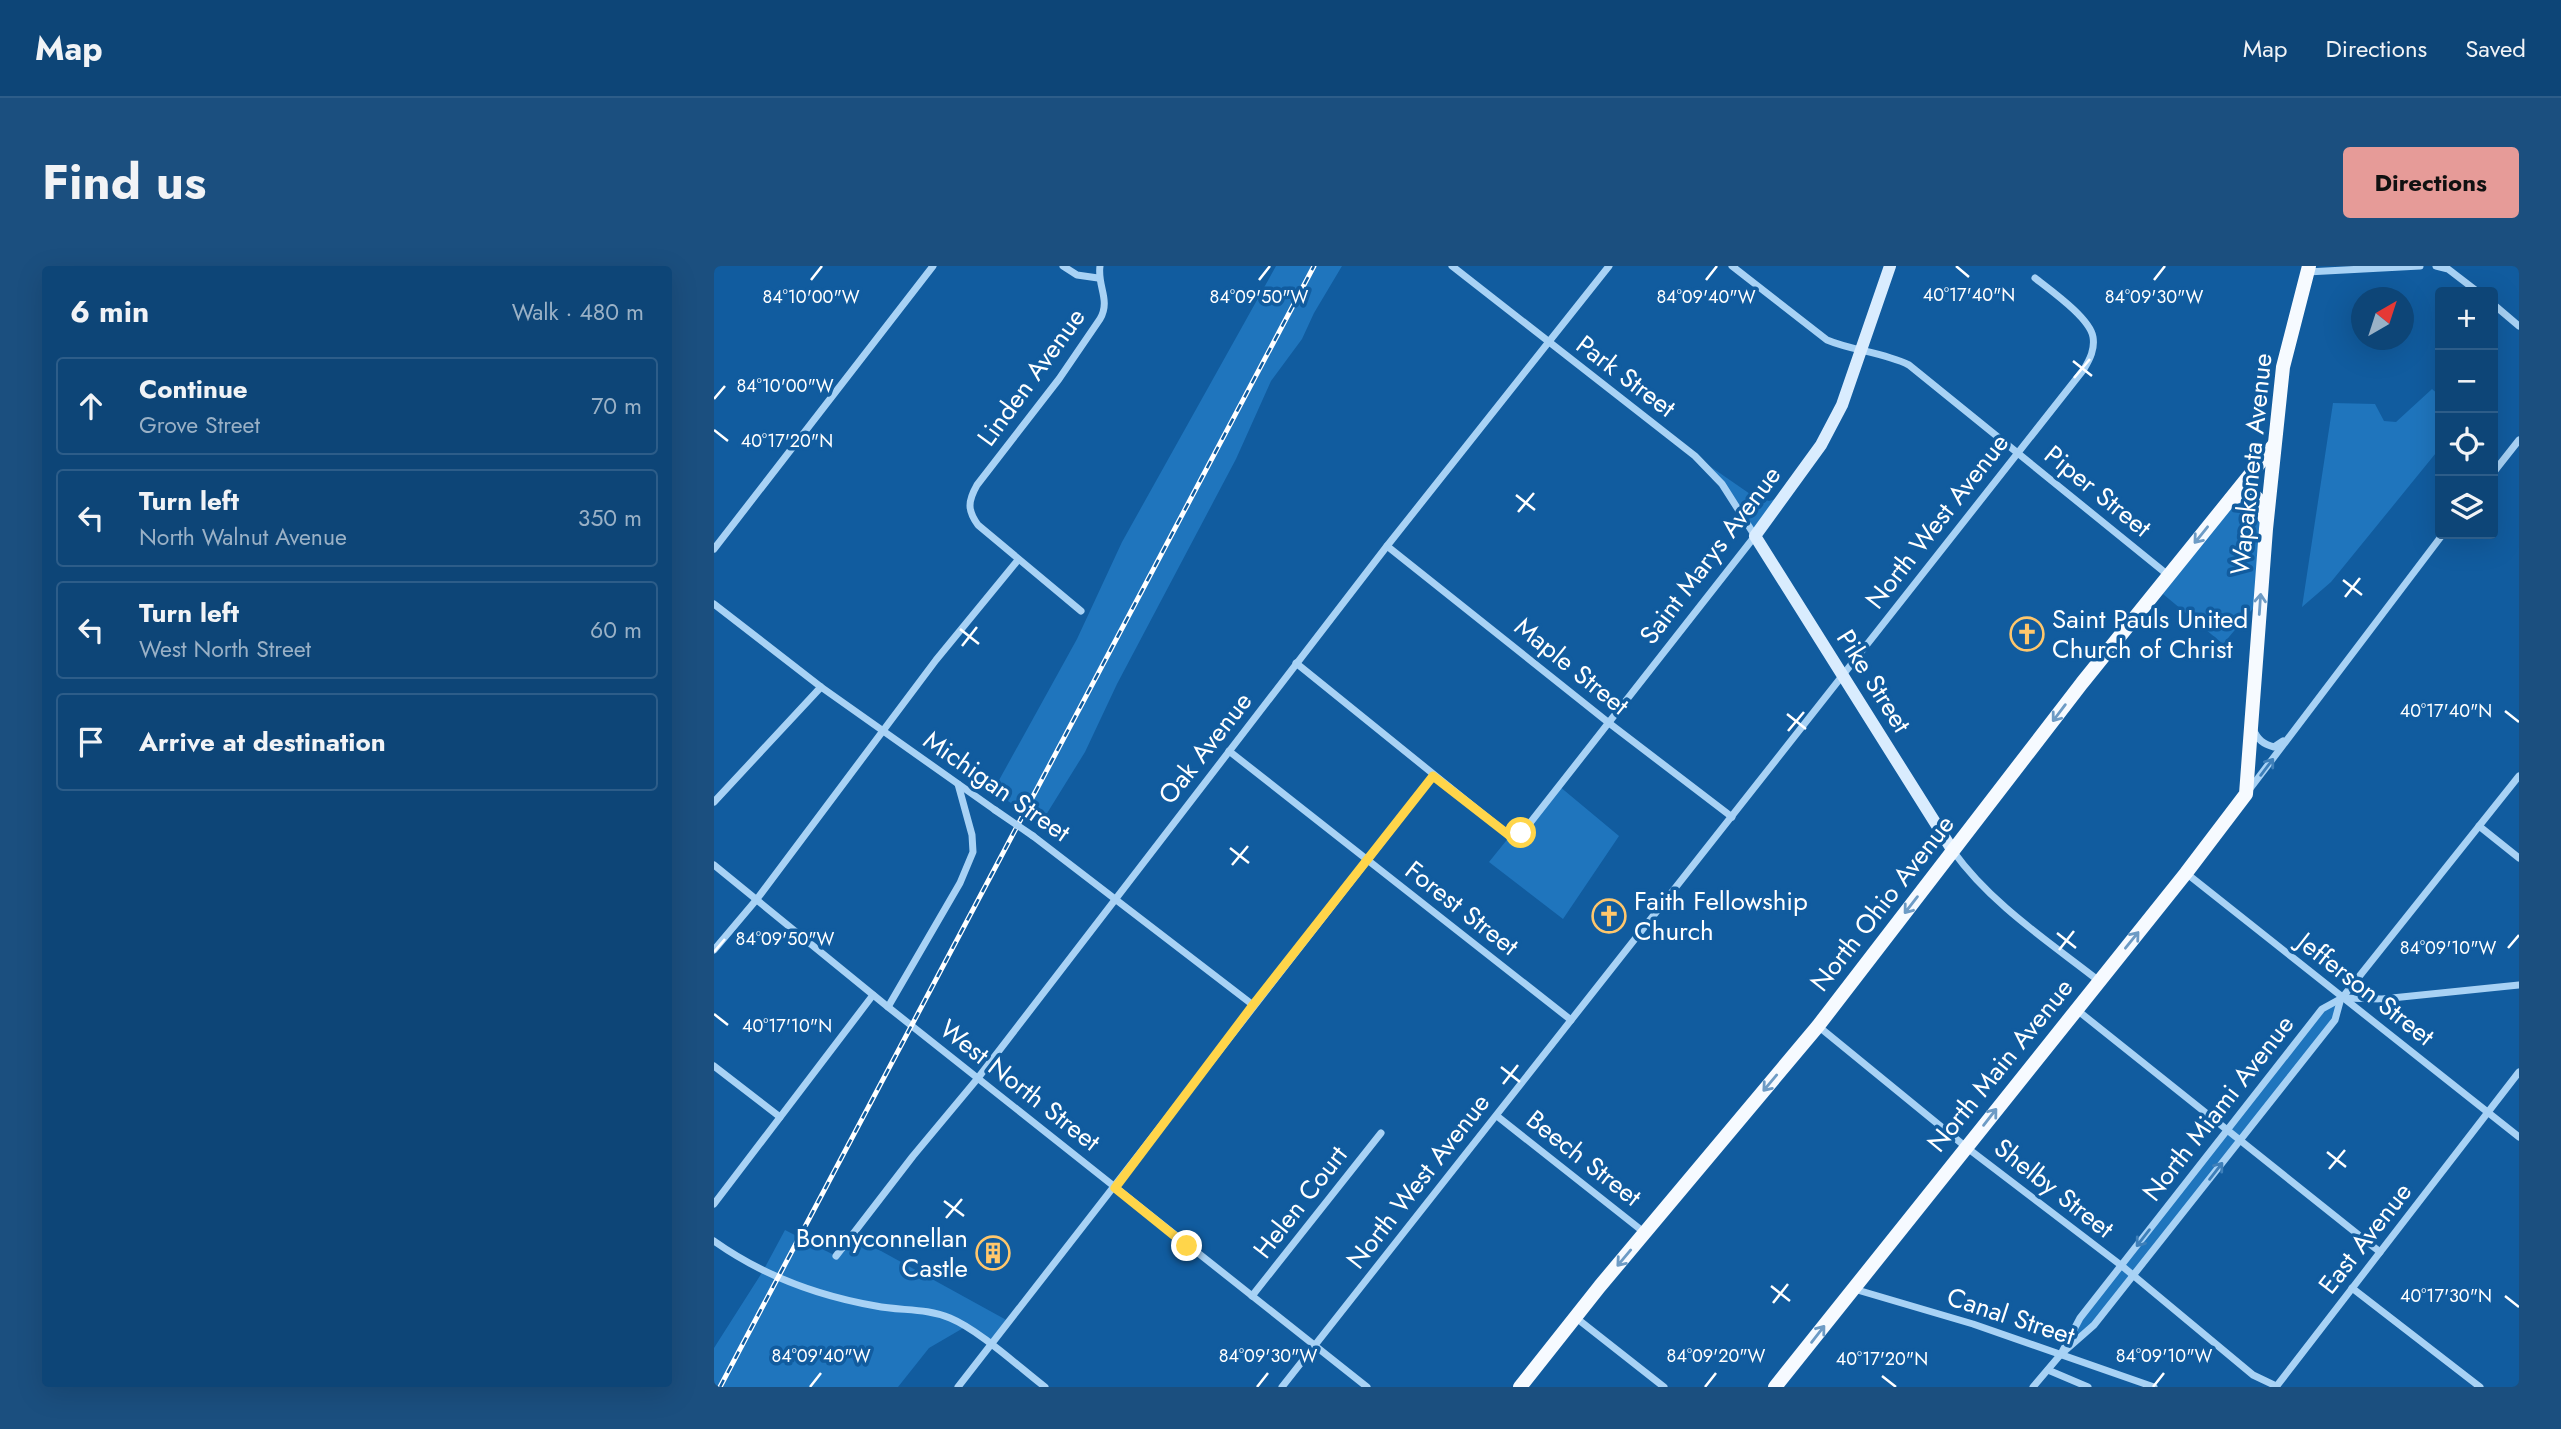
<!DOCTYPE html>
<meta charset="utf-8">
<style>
:root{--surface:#0d4577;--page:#1b4f7f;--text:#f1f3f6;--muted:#9ab1c6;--line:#2d5d89;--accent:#e69b98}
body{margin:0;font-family:Jost,sans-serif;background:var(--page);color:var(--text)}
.controls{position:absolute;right:21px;top:21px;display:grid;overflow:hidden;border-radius:7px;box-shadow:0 7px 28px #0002}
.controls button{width:63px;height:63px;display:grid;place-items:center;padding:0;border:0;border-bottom:2px solid var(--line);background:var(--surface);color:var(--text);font:35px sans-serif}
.compass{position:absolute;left:1637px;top:21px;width:63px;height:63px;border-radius:50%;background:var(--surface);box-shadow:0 7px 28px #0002;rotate:39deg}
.stop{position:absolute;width:21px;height:21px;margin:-16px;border:5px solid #ffd54a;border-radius:50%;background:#fff}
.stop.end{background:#ffd54a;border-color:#fff;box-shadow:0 2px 7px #0008}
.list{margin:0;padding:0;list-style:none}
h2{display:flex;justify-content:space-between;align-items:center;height:91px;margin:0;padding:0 28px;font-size:30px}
h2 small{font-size:23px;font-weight:400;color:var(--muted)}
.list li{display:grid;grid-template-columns:46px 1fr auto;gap:21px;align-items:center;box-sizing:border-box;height:98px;margin:0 14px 14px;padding:0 14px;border:2px solid var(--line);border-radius:7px}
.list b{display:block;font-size:26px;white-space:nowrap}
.list p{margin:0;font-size:23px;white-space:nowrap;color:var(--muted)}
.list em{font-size:23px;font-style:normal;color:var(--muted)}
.icon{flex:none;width:38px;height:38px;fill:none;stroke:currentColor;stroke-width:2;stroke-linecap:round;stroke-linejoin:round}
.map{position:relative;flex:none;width:1805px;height:1121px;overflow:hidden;border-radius:7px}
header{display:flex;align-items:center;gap:42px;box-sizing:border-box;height:98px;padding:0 35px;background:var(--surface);border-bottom:2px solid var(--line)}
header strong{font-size:33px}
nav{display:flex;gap:38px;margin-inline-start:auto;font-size:24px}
.intro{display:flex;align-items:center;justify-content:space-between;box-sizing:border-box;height:168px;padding:0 42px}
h1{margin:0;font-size:49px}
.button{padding:18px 32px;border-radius:7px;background:var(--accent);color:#111;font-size:24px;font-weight:700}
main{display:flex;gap:42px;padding:0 42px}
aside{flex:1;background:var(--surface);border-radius:7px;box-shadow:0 7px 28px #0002}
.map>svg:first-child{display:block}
.green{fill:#1f75bd}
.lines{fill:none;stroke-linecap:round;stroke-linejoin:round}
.minor{stroke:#a8d2f5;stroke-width:7}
.secondary{stroke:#d9ecfe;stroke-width:12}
.primary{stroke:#f6faff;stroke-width:14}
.rail-casing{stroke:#fff;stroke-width:5}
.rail{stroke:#115c9f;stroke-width:2.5;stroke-dasharray:8;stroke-linecap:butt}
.minor-bridge{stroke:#a8d2f5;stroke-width:7}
.oneway{stroke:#6d9bc5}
.oneway2{stroke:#3e7fb9}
.route{stroke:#ffd54a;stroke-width:9}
.ticks{fill:none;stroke:#fff;stroke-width:2.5}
.labels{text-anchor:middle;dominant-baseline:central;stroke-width:7;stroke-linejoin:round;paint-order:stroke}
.street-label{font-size:26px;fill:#fff;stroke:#115c9f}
.poi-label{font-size:26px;fill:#fff;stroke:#115c9f;text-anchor:start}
.ticks-label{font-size:18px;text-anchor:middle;fill:#fff;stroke:#115c9f;stroke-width:7;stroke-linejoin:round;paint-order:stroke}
</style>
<header>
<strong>Map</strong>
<nav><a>Map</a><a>Directions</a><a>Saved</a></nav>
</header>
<div class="intro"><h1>Find us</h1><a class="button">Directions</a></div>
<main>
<aside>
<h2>6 min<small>Walk · 480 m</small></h2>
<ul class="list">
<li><svg class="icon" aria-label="ahead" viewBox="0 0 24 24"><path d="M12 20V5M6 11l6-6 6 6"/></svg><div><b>Continue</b><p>Grove Street</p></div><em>70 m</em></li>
<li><svg class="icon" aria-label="left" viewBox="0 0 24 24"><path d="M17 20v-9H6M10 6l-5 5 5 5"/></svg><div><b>Turn left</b><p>North Walnut Avenue</p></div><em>350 m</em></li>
<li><svg class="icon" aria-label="left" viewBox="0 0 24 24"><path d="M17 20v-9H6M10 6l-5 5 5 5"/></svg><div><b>Turn left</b><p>West North Street</p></div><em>60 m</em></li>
<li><svg class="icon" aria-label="arrive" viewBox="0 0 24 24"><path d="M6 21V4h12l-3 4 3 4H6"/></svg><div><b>Arrive at destination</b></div></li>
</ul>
</aside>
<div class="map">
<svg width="1805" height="1121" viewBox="0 0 1805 1121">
<rect width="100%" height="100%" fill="#115c9f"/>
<!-- green -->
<g class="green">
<path d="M562 0H628L600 47 588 73 557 115 522 193 403 418 371 486 327 557 279 525 363 373 408 276Z"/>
<path d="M1718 123 1726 130V182L1617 316 1588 341 1619 137 1661 138 1670 155 1682 156Z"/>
<path d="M981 190 1039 230 1055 235 1071 230 1041 270 1008 218Z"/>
<path d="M1524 229 1547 236V333L1509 378 1443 323Z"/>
<path d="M845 520 905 570 849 653 775 596 796 570 808 566Z"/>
<path d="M1628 732 1621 754 1380 1059 1347 1088 1366 1052 1608 743Z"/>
<path d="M71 964 122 990 138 969 296 1056 277 1079 251 1061 215 1082 184 1121H0V1082L49 1005Z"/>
</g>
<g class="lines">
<!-- minor -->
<g class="minor">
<path d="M349 0 363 9 384 12"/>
<path d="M1018 0 1113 74C1139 85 1169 86 1195 99L1454 309"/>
<path d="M1722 0 1734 3 1764 26"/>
<path d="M1593 6 1706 0"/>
<path d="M1779 38 1805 60"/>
<path d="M1779 207 1805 174"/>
<path d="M673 280 895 457 1018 551"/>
<path d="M0 283 219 0"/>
<path d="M0 338 107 421 281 544"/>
<path d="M367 345 264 259C253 244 254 235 263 219L345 113 386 53C397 34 383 20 386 0"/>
<path d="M582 397 796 570 807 567 816 557 1041 270 1008 218 981 190 738 0"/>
<path d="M1539 463C1544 474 1549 478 1560 481L1569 475"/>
<path d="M515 485 857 754"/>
<path d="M1535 524 1729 268"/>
<path d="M0 536 107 421"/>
<path d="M1765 560 1805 592"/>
<path d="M319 570 539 739"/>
<path d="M1239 585C1277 638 1334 675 1385 715"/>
<path d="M0 599 174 741 653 1121"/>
<path d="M1472 607 1805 871"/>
<path d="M0 684 43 633 222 394 304 294"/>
<path d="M1628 732 1668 733 1805 719"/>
<path d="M174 741 246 617 259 586 258 569 244 518"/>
<path d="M1363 744 1666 986"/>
<path d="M1104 760 1252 881 1408 1000 1539 1109 1562 1120"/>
<path d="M0 800 66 851"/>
<path d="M783 850 931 967"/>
<path d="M0 938 159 729"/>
<path d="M0 975C48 1009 104 1030 162 1040 187 1045 212 1042 236 1052 265 1064 305 1101 331 1121"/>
<path d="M122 990 199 890 264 812 673 280 895 0"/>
<path d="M1638 1022 1766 1121"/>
<path d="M1140 1023 1259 1058 1440 1121"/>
<path d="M538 1030 667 867"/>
<path d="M861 1051 950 1121"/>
<path d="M1347 1088 1366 1052 1608 743 1628 732 1805 510"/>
<path d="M1334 1104 1374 1121"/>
<path d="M244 1121 719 510"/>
<path d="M568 1121 1370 103C1376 93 1381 83 1379 71 1376 52 1336 24 1321 12"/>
<path d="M1319 1121 1347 1088 1380 1059 1621 754 1627 732"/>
<path d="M1562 1121 1805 806"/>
</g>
<!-- secondary -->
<path class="secondary" d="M1176 0 1128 139 1107 179 1041 270 1239 585"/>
<!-- primary -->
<g class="primary">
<path d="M1517 233 1531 227C1545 229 1549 238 1550 251"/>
<path d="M806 1121 886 1020 1104 760 1368 417 1560 179"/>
<path d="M1061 1121 1472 607 1532 528 1552 263 1569 101 1595 0"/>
</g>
<defs>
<path id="rail" d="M6 1121 600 0"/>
</defs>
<!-- rail casing -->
<use href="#rail" class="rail-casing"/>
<!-- rail -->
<use href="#rail" class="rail"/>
<!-- minor-bridge -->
<path class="minor-bridge" d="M281 544 319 570"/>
</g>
<!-- one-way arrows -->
<defs><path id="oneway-shaft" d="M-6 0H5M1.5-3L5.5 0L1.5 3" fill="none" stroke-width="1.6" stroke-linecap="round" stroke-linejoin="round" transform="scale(1.75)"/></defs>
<g class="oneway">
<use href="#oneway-shaft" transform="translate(1487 269) rotate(129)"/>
<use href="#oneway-shaft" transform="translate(1546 338) rotate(-86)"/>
<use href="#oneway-shaft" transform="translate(1345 447) rotate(127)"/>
<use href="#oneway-shaft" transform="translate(1197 639) rotate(128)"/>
<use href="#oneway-shaft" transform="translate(1418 674) rotate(-51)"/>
<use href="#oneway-shaft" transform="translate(1056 817) rotate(130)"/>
<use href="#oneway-shaft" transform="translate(1276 851) rotate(-52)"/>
<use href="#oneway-shaft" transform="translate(910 992) rotate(130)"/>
<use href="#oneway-shaft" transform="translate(1104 1068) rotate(-52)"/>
</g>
<g class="oneway2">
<use href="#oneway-shaft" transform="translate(1553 501) rotate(-53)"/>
<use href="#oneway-shaft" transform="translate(1502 905) rotate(-52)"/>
<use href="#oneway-shaft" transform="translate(1429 972) rotate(128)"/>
</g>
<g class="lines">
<!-- route -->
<path class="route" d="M473 980 401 922 539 739 719 510 796 570 807 567"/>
</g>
<!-- ticks -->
<path class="ticks" d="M1242 0 1255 11M97 14 108 0M545 14 556 0M992 14 1003 0M1440 14 1451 0M1359 95 1378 110M1360 112 1376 93M0 133 11 120M0 164 14 175M802 229 821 244M804 246 820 227M1629 314 1648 329M1631 331 1646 312M246 363 265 378M248 380 263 361M1791 445 1805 456M1073 448 1092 463M1074 465 1090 446M516 582 535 597M518 599 534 580M1343 667 1362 682M1794 682 1805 669M1345 684 1360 665M0 686 11 673M0 748 14 759M787 801 806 816M789 818 804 799M1613 886 1632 901M1615 903 1631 884M230 935 250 950M232 952 248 933M1057 1020 1076 1035M1791 1030 1805 1041M1059 1037 1074 1018M1168 1110 1182 1121M96 1121 107 1107M543 1121 554 1107M991 1121 1002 1107M1439 1121 1450 1107"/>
<!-- icons -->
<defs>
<symbol id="church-ring" viewBox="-11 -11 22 22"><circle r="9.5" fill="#115c9f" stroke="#ffc76c" stroke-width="1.5"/><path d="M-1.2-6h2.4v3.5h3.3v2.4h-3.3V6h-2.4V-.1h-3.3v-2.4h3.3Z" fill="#ffc76c"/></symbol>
<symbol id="building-ring" viewBox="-11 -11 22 22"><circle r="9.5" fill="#115c9f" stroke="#ffc76c" stroke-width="1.5"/><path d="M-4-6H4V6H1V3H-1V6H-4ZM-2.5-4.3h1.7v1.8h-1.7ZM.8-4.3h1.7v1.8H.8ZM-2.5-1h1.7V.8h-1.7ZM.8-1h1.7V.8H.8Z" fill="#ffc76c"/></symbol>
</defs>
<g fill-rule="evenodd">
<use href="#church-ring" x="1294" y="349" width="38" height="38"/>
<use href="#church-ring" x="876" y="631" width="38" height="38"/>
<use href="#building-ring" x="260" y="968" width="38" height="38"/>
</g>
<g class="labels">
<!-- street labels -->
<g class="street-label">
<text transform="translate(912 110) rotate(37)">Park Street</text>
<text transform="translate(317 111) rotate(-54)">Linden Avenue</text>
<text transform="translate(1537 198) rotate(-84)">Wapakoneta Avenue</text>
<text transform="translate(1384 225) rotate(39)">Piper Street</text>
<text transform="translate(1223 255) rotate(-52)">North West Avenue</text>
<text transform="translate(996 289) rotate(-53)">Saint Marys Avenue</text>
<text transform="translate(858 400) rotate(39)">Maple Street</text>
<text transform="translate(1160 415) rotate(58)">Pike Street</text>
<text transform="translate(491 482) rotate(-52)">Oak Avenue</text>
<text transform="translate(283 520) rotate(35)">Michigan Street</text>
<text transform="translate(1168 637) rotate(-52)">North Ohio Avenue</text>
<text transform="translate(748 642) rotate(38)">Forest Street</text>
<text transform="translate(1652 723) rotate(38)">Jefferson Street</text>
<text transform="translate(1286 799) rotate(-51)">North Main Avenue</text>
<text transform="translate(306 819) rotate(38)">West North Street</text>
<text transform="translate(1504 842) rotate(-52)">North Miami Avenue</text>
<text transform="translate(870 892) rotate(38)">Beech Street</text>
<text transform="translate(704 915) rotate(-52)">North West Avenue</text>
<text transform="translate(1340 922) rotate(38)">Shelby Street</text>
<text transform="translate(586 936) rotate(-52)">Helen Court</text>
<text transform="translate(1651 972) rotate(-52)">East Avenue</text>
<text transform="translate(1297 1050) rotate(18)">Canal Street</text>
</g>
<!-- poi labels -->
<g class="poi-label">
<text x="1338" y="353">Saint Pauls United<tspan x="1338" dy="30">Church of Christ</tspan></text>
<text x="920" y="635">Faith Fellowship<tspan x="920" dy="30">Church</tspan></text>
<text x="254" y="972" text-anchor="end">Bonnyconnellan<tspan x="254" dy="30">Castle</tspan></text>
</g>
</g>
<g class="ticks-label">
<text x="1255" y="35">40°17'40"N</text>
<text x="992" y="37">84°09'40"W</text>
<text x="1440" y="37">84°09'30"W</text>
<text x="97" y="37">84°10'00"W</text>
<text x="545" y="37">84°09'50"W</text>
<text x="71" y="126">84°10'00"W</text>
<text x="73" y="181">40°17'20"N</text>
<text x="1732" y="451">40°17'40"N</text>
<text x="71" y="679">84°09'50"W</text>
<text x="1734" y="688">84°09'10"W</text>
<text x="73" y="766">40°17'10"N</text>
<text x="1732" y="1036">40°17'30"N</text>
<text x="107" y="1096">84°09'40"W</text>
<text x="554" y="1096">84°09'30"W</text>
<text x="1002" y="1096">84°09'20"W</text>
<text x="1450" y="1096">84°09'10"W</text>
<text x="1168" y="1099">40°17'20"N</text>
</g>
</svg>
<div class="controls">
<button>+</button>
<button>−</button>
<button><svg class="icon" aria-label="locate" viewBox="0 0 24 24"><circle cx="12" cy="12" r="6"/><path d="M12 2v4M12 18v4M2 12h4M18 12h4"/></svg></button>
<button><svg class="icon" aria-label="layers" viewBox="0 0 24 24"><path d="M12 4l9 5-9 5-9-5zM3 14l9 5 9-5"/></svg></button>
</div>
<svg class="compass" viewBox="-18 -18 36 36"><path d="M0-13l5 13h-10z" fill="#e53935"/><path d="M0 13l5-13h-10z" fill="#9ab1c6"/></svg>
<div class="stop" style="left:807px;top:567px"></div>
<div class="stop end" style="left:473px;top:980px"></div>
</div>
</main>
